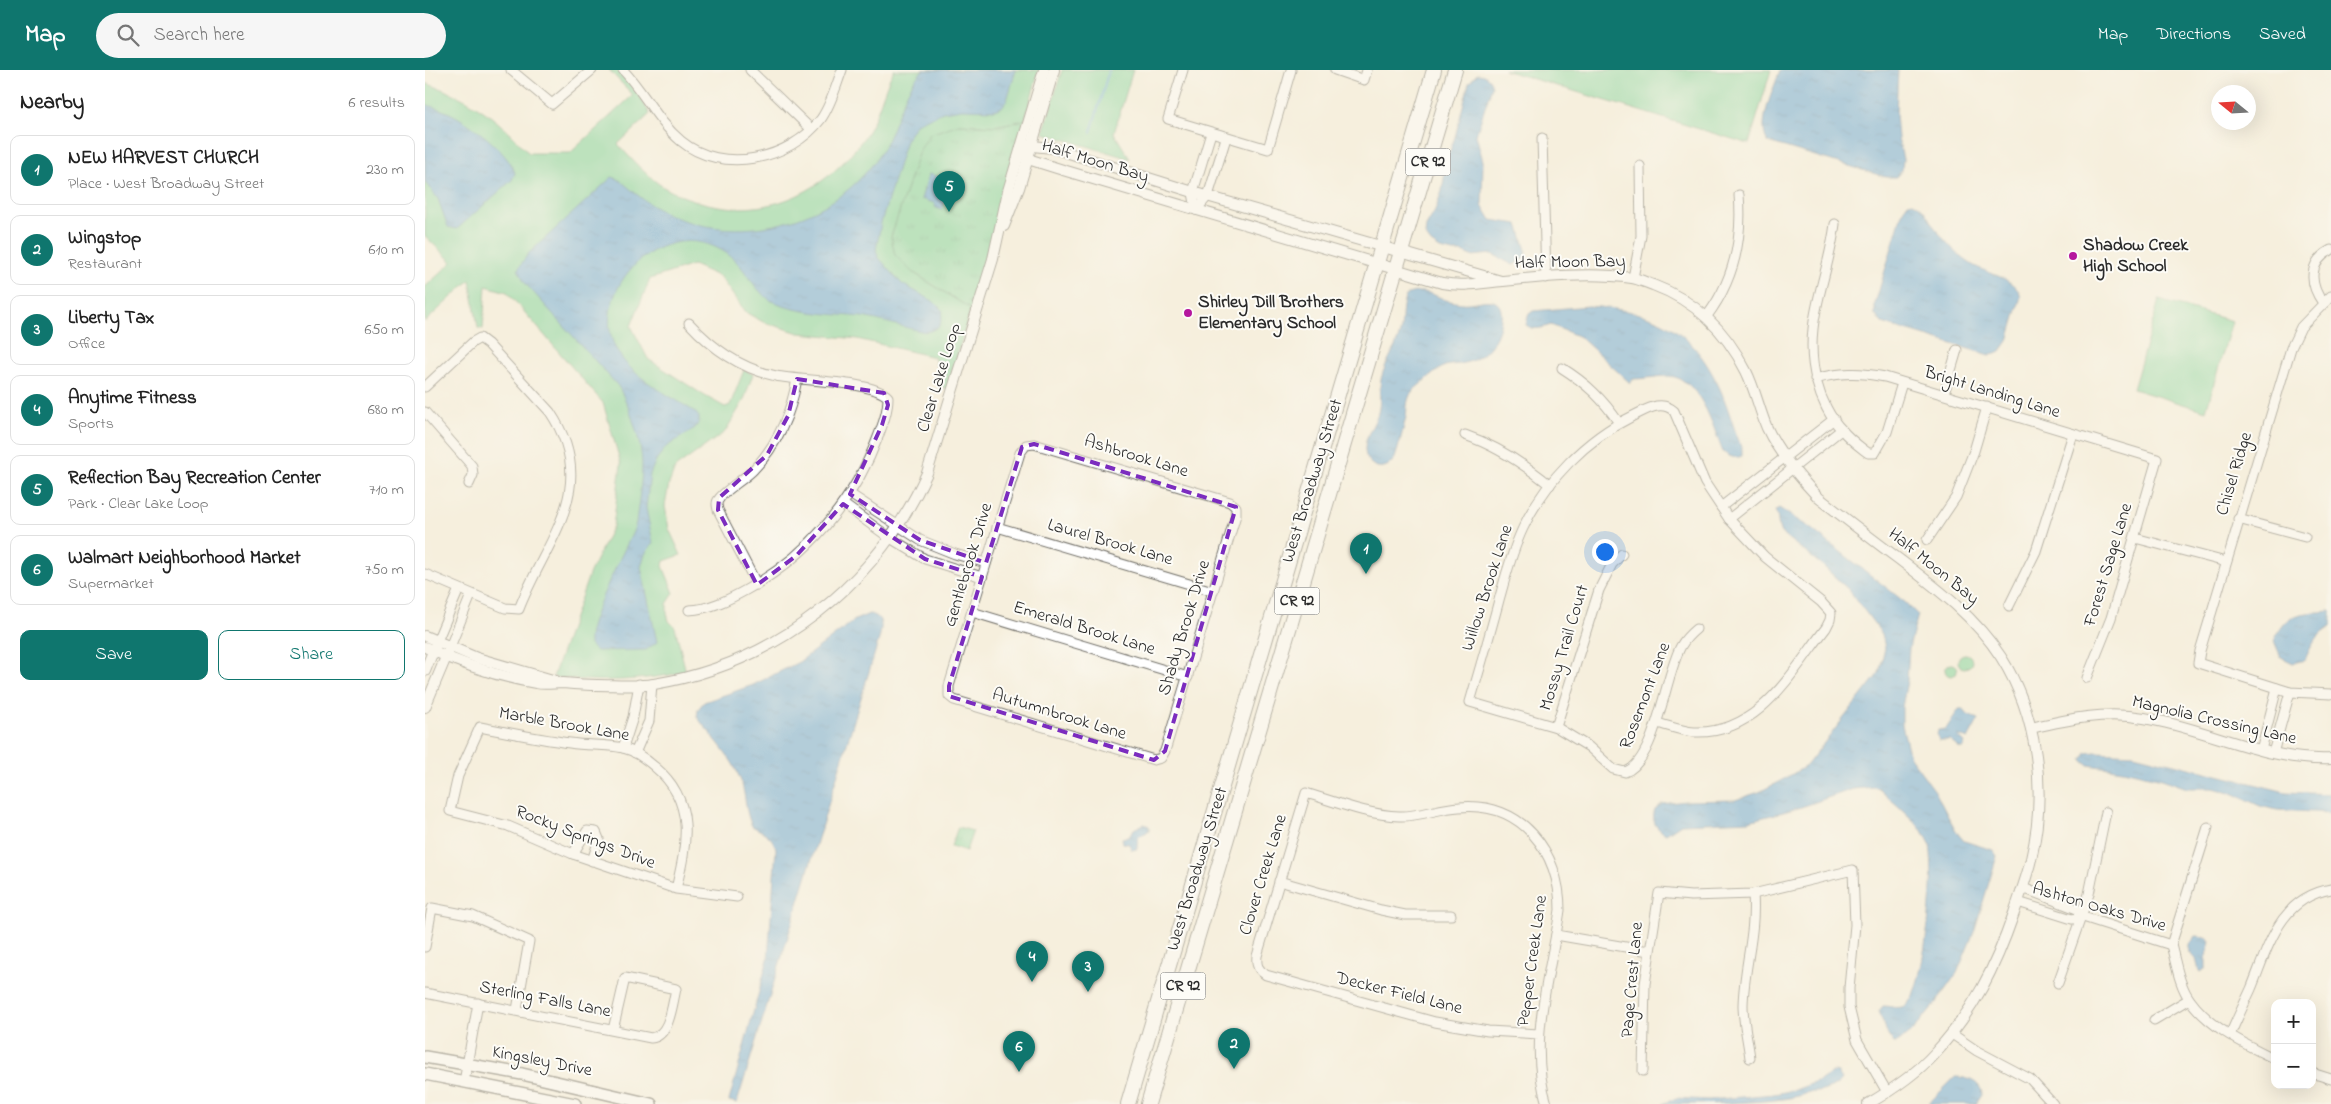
<!DOCTYPE html>
<meta charset="utf-8">
<style>
:root{--surface:#fff;--page:#f6f6f6;--text:#222;--muted:#767676;--line:#e0e0e0;--accent:#0f766e}
body{margin:0;font-family:"Indie Flower",sans-serif;background:var(--page);color:var(--text)}
.controls{position:absolute;right:15px;bottom:15px;display:grid;overflow:hidden;border-radius:10px;box-shadow:0 5px 20px #0002}
.controls button{width:45px;height:45px;display:grid;place-items:center;padding:0;border:0;border-bottom:1px solid var(--line);background:var(--surface);color:var(--text);font:25px sans-serif}
.compass{position:absolute;left:1786px;top:15px;width:45px;height:45px;border-radius:50%;background:var(--surface);box-shadow:0 5px 20px #0002;rotate:288deg}
.you{position:absolute;left:1179px;top:481px;width:18px;height:18px;margin:-12px;border:4px solid #fff;border-radius:50%;background:#1a73e8;box-shadow:0 0 0 8px #1a73e833}
.badge{display:grid;place-items:center;width:32px;height:32px;border-radius:50%;background:var(--accent);color:#fff;font-size:16px;font-weight:700}
.pin{position:absolute;translate:-50% -41px;filter:drop-shadow(0 1px 2px #0008)}
.pin::after{content:'';position:absolute;top:26px;width:18px;height:15px;background:inherit;clip-path:polygon(0 0,100% 0,50% 100%)}
.list{margin:0;padding:0;list-style:none}
h2{display:flex;justify-content:space-between;align-items:center;height:65px;margin:0;padding:0 20px;font-size:21px}
h2 small{font-size:16px;font-weight:400;color:var(--muted)}
.list li{display:grid;grid-template-columns:32px 1fr auto;gap:15px;align-items:center;box-sizing:border-box;height:70px;margin:0 10px 10px;padding:0 10px;border:1px solid var(--line);border-radius:10px}
.list b{display:block;font-size:19px;white-space:nowrap}
.list p{margin:0;font-size:16px;white-space:nowrap;color:var(--muted)}
.list em{font-size:16px;font-style:normal;color:var(--muted)}
.actions{display:flex;gap:10px;padding:15px 20px}
.actions a{flex:1;padding:11px 0;border:1px solid var(--accent);border-radius:10px;text-align:center;font-size:18px;color:var(--accent)}
.actions .main{background:var(--accent);color:#fff}
.icon{flex:none;width:28px;height:28px;fill:none;stroke:currentColor;stroke-width:2;stroke-linecap:round;stroke-linejoin:round}
.map{position:relative;flex:none;width:1906px;height:1034px;overflow:hidden}
header{display:flex;align-items:center;gap:30px;box-sizing:border-box;height:70px;padding:0 25px;background:var(--accent);color:#fff}
header strong{font-size:24px}
nav{display:flex;gap:28px;margin-inline-start:auto;font-size:18px}
.search{width:350px;height:45px;background:var(--page);display:flex;align-items:center;gap:12px;box-sizing:border-box;padding:0 18px;border-radius:28px;color:var(--muted);font-size:19px}
main{display:flex}
aside{flex:1;background:var(--surface)}
.map>svg:first-child{display:block}
.grass{fill:#79d298;stroke:#527e62}
.park{fill:url(#park-tufts);stroke:#527e62}
.water{fill:url(#water-ripples);stroke:#466880}
.lines{fill:none;stroke-linecap:round;stroke-linejoin:round}
.stream{stroke:#62a4d6;stroke-width:2}
.minor-casing{stroke:#727069;stroke-width:11}
.tertiary-casing{stroke:#727069;stroke-width:12}
.secondary-casing{stroke:#727069;stroke-width:14}
.primary-casing{stroke:#727069;stroke-width:16}
.minor{stroke:#fff;stroke-width:9}
.tertiary{stroke:#fff;stroke-width:10}
.secondary{stroke:#fff;stroke-width:11}
.primary{stroke:#fff;stroke-width:14}
.marked{fill:none;stroke:#7b2cbf;stroke-width:4;stroke-dasharray:10 6;stroke-linejoin:round}
.poi-dot{fill:#b5179e;stroke:#fdfcf7;stroke-width:2}
.labels{text-anchor:middle;dominant-baseline:central;stroke-width:4;stroke-linejoin:round;paint-order:stroke}
.shield{fill:#fdfcf7;stroke:#6a6a68;stroke-width:1}
.shield-label{font-size:16px;font-weight:bold;fill:#2b2b2b}
.street-label{font-size:18px;fill:#2b2b2b;stroke:#fdfcf7}
.poi-label{font-size:18px;font-weight:bold;fill:#2b2b2b;stroke:#fdfcf7;text-anchor:start}
</style>
<header>
<strong>Map</strong>
<div class="search"><svg class="icon" aria-label="search" viewBox="0 0 24 24"><circle cx="10" cy="10" r="6"/><path d="M15 15l6 6"/></svg>Search here</div>
<nav><a>Map</a><a>Directions</a><a>Saved</a></nav>
</header>
<main>
<aside>
<h2>Nearby<small>6 results</small></h2>
<ul class="list">
<li><span class="badge">1</span><div><b>NEW HARVEST CHURCH</b><p>Place · West Broadway Street</p></div><em>230 m</em></li>
<li><span class="badge">2</span><div><b>Wingstop</b><p>Restaurant</p></div><em>610 m</em></li>
<li><span class="badge">3</span><div><b>Liberty Tax</b><p>Office</p></div><em>650 m</em></li>
<li><span class="badge">4</span><div><b>Anytime Fitness</b><p>Sports</p></div><em>680 m</em></li>
<li><span class="badge">5</span><div><b>Reflection Bay Recreation Center</b><p>Park · Clear Lake Loop</p></div><em>710 m</em></li>
<li><span class="badge">6</span><div><b>Walmart Neighborhood Market</b><p>Supermarket</p></div><em>750 m</em></li>
</ul>
<div class="actions"><a class="main">Save</a><a>Share</a></div>
</aside>
<div class="map">
<svg width="1906" height="1034" viewBox="0 0 1906 1034">
<defs>
<pattern id="park-tufts" width="24" height="20" patternUnits="userSpaceOnUse" patternTransform="scale(1.25)"><rect width="24" height="20" fill="#79d298"/><path d="M3 7l-1-3M5 7V3M7 7l1-3M15 17l-1-3M17 17v-4M19 17l1-3" fill="none" stroke="#69b483"/></pattern>
<pattern id="water-ripples" width="26" height="14" patternUnits="userSpaceOnUse" patternTransform="scale(1.25)"><rect width="26" height="14" fill="#62a4d6"/><path d="M2 4q2-2 4 0t4 0M15 11q2-2 4 0t4 0" fill="none" stroke="#5186ae"/></pattern>
</defs>
<rect width="100%" height="100%" fill="#fdfcf7"/>
<filter id="ink" filterUnits="userSpaceOnUse"><feTurbulence type="fractalNoise" baseFrequency=".02" numOctaves="2"/><feDisplacementMap in="SourceGraphic" scale="10" xChannelSelector="R" yChannelSelector="G"/><feConvolveMatrix kernelMatrix="1 2 1 2 8 2 1 2 1" color-interpolation-filters="sRGB"/></filter>
<filter id="wash" filterUnits="userSpaceOnUse"><feTurbulence type="fractalNoise" baseFrequency=".0096" numOctaves="4" result="noise"/><feDisplacementMap in="SourceGraphic" scale="20" xChannelSelector="R" yChannelSelector="G"/><feGaussianBlur stdDeviation="1.12" result="paint"/><feColorMatrix in="noise" values="0 0 0 0 0 0 0 0 0 0 0 0 0 0 0 0 0 1.4 0 .05"/><feComposite in="paint" operator="in"/></filter>
<g filter="url(#wash)">
<rect width="100%" height="100%" fill="#f6efdd"/>
<!-- grass -->
<g class="grass">
<path d="M184 0H193L213 23 225 44 193 74C206 89 218 102 234 114 245 122 259 127 272 131 339 152 401 123 440 66 454 46 457 21 469 0H614L600 50 570 56 534 54 486 201 546 239 522 319 517 317 509 287 432 269 374 263 338 252 320 242 295 207 268 195 225 209 206 256 223 289 280 326 300 337 305 335 319 300 328 304 319 330 300 362 250 398 244 414 240 436 244 459 256 485 239 491 238 496 249 523 242 534V543L244 551 250 557 261 602C216 611 174 613 128 607L165 502 188 456 196 394 178 333 82 222 61 216 58 259 53 258 45 210 0 252V217L27 192 0 166V13C48 29 71 47 104 83H145L208 25Z"/>
<path d="M637 0H708L689 63 705 89 618 63Z"/>
<path d="M1079 0H1346L1324 74Z"/>
<path d="M1734 230 1807 251 1781 341 1708 319Z"/>
</g>
<!-- park -->
<g class="park">
<path d="M600 50 546 239 486 201 470 185 466 167 494 81 505 64 534 54 570 56Z"/>
<circle cx="1540" cy="591" r="7"/>
<circle cx="1526" cy="600" r="6"/>
<path d="M533 757 548 761 541 781 526 776Z"/>
</g>
<!-- water -->
<g class="water">
<path d="M498 0H591L582 30 577 37 569 40 537 39 518 42 491 54 481 70 456 153 451 180 454 188 477 214 508 231 518 241 515 255C508 260 504 263 496 261 477 257 456 250 437 247 409 244 381 244 355 235 327 224 324 198 301 183 253 151 193 190 185 243 178 296 234 318 270 342L274 347V352L270 358 241 377 231 390 225 404 221 438 228 473 220 484 216 497 232 572 221 580 171 581C168 578 165 576 164 572 161 554 199 481 208 462L211 453C213 434 217 414 217 394 217 373 204 334 193 316L100 213 93 199 103 184 187 107 193 109C205 118 216 129 229 137 302 179 401 159 451 90 471 63 475 23 498 0Z"/>
<path d="M1355 0H1473L1471 44 1473 68 1478 89 1477 100 1471 107H1461L1343 72C1331 55 1349 19 1355 0Z"/>
<path d="M1052 4C1060 4 1065 8 1067 16L1051 65 1058 91 1057 135 1066 150 1093 154 1101 180 1099 189 1088 195 1067 184 1046 186 1037 182H1028L1015 179 1006 173 1000 165 1001 156 1010 141 1017 121 1022 89 1030 67 1044 13Z"/>
<path d="M0 34C7 37 15 39 22 42 43 51 83 81 90 103L87 110 32 159 23 157 13 129 0 112Z"/>
<path d="M504 104 514 107 510 118 523 123 517 140 511 138 509 133 496 129Z"/>
<path d="M1488 132C1501 138 1502 148 1510 158 1520 171 1532 185 1546 194 1562 204 1589 207 1596 226L1583 271 1576 281 1564 285 1457 253 1450 245V234L1478 140 1483 133Z"/>
<path d="M997 222C1010 223 1017 230 1025 231 1031 232 1038 234 1044 233 1059 231 1079 224 1076 249 1074 270 1060 289 1039 293 1033 295 1026 294 1020 296 1016 297 990 318 987 322 980 331 983 341 980 351 977 364 974 376 970 388 960 405 940 397 940 379 940 365 949 356 953 343 956 332 954 320 956 309 960 292 971 279 975 263 978 252 976 238 980 228 983 222 991 222 997 222Z"/>
<path d="M1164 236C1232 242 1266 256 1296 321 1304 340 1309 360 1317 379V386C1309 389 1305 387 1298 382 1288 357 1275 307 1243 306 1232 306 1220 309 1208 309L1205 313 1155 267 1126 255C1117 258 1109 261 1101 255L1103 245 1108 241Z"/>
<path d="M1354 438 1385 458 1481 533 1493 545 1484 578 1482 611 1477 637V655L1485 687 1510 721 1530 760 1539 771 1568 780 1572 786 1549 862 1532 903 1510 934 1488 960 1474 972 1469 973 1462 963 1454 941 1458 936C1466 936 1474 940 1481 935 1500 922 1512 794 1504 772 1496 754 1469 733 1454 719L1449 717 1428 719 1373 738 1324 751 1256 754 1241 764C1231 759 1226 751 1230 740L1237 734 1261 731 1310 730 1334 722 1359 709 1381 696 1454 603 1460 578 1457 564 1424 520 1398 496 1356 463C1352 455 1354 447 1350 441Z"/>
<path d="M1906 541V557C1892 563 1885 578 1880 590L1868 593 1856 587 1849 571C1863 540 1876 544 1906 541Z"/>
<path d="M444 544C459 546 457 557 454 569L312 1033 304 1031 343 889 351 778C346 764 339 763 327 756 320 742 321 726 316 711 307 686 288 668 272 647L273 639 279 632 328 615 374 592 430 550Z"/>
<path d="M1534 639H1538L1543 645 1554 649 1543 669 1532 665 1540 673 1538 678H1535L1525 670H1514L1512 665 1513 660 1521 659Z"/>
<path d="M1671 682 1709 684 1861 722 1906 724V743L1852 740 1835 736 1805 722 1787 718H1762L1737 709 1698 700 1663 695 1657 690 1661 683Z"/>
<path d="M719 754 724 756V760C713 770 713 761 712 779L707 780 704 774 698 773 697 768 704 767 709 759Z"/>
<path d="M1771 866 1781 867 1785 872 1781 886V898L1776 902 1774 901 1771 889 1764 882V875Z"/>
<path d="M1409 1002 1413 1003 1417 1009C1411 1019 1394 1023 1384 1022 1366 1034 1268 1034 1238 1034L1251 1028 1283 1030 1349 1024 1370 1020 1394 1011Z"/>
<path d="M1530 1007C1542 1007 1557 1012 1557 1025L1551 1034H1503Z"/>
</g>
<g class="lines">
<!-- stream -->
<path class="stream" d="M666 62 684 0"/>
</g>
</g>
<g filter="url(#ink)">
<g class="lines">
<defs>
<g id="minor">
<path d="M86 0 127 34 167 0"/>
<path d="M198 0C219 22 232 51 256 71 297 105 365 90 396 49 406 35 411 16 417 0"/>
<path d="M325 0 386 59"/>
<path d="M758 0 743 49 843 79 866 0"/>
<path d="M910 0 939 10 942 0"/>
<path d="M1117 68 1121 208"/>
<path d="M771 140 768 122 786 63"/>
<path d="M771 140 783 126 801 68"/>
<path d="M1410 154C1403 211 1376 255 1392 313 1396 329 1405 348 1417 360 1424 369 1434 376 1443 383H1450L1462 362 1477 313"/>
<path d="M1208 208 1216 166 1215 96"/>
<path d="M1906 226 1876 257 1866 278 1775 581 1773 593 1865 622 1906 624"/>
<path d="M1898 233C1884 214 1883 192 1906 180"/>
<path d="M1282 246C1309 210 1318 169 1314 125"/>
<path d="M1137 298C1161 313 1178 329 1194 353"/>
<path d="M1390 309C1415 302 1435 302 1460 307L1732 389 1686 548 1662 608"/>
<path d="M0 317 48 272 55 268 63 274 125 342C176 418 121 469 94 539L80 538 0 504"/>
<path d="M1519 324 1532 280"/>
<path d="M0 342 47 396 48 405 44 414"/>
<path d="M1040 365C1072 376 1099 394 1125 415"/>
<path d="M609 374 805 432 811 437V445L740 681 736 688 729 690 529 630 524 626V616L595 383 601 375Z"/>
<path d="M425 424 495 470 530 484 561 493"/>
<path d="M418 434 465 468 500 489 557 507"/>
<path d="M1296 437 1409 349"/>
<path d="M1304 449 1416 360"/>
<path d="M1813 449 1880 467"/>
<path d="M572 457 788 521"/>
<path d="M1710 468 1801 492"/>
<path d="M1502 470 1531 427 1549 381 1562 337"/>
<path d="M332 515 293 440C292 436 291 432 294 429 299 421 321 408 329 399 353 374 366 343 372 309"/>
<path d="M1584 536 1611 481 1648 364"/>
<path d="M264 540C285 539 303 530 321 520 382 487 428 433 453 367 458 354 463 341 463 327 448 311 376 311 351 306 317 299 287 278 264 253"/>
<path d="M547 542 763 607"/>
<path d="M12 571 34 519"/>
<path d="M25 577 46 525"/>
<path d="M1232 653C1244 656 1256 661 1269 662 1334 665 1366 603 1401 558L1405 550 1406 543 1396 532 1340 487 1304 449 1280 413 1249 341C1236 329 1221 340 1208 346 1161 369 1120 411 1098 458 1087 481 1081 505 1074 530 1065 564 1055 598 1045 632L1131 657 1164 677 1188 699 1200 702C1231 692 1240 604 1256 576 1260 569 1265 564 1271 559"/>
<path d="M1131 657 1174 520 1187 494 1197 484"/>
<path d="M198 678 208 647 214 614"/>
<path d="M1836 680 1852 618"/>
<path d="M210 683 224 651 227 614"/>
<path d="M1848 683 1865 622"/>
<path d="M148 784 162 761 171 762 174 769 167 791"/>
<path d="M854 811 956 840 980 845H1026"/>
<path d="M1598 818 1652 839 1658 847"/>
<path d="M251 819C262 774 271 731 230 697 221 689 210 681 198 678 181 674 162 676 145 673 115 669 85 663 55 657L33 706 25 741 83 756 148 784 251 819 312 827"/>
<path d="M1593 832 1647 849 1658 847 1746 875"/>
<path d="M1131 865 1224 881"/>
<path d="M1746 875C1751 893 1754 915 1765 930 1785 958 1820 974 1850 989"/>
<path d="M1746 875 1783 757"/>
<path d="M0 877 7 838 48 846 104 871 92 940"/>
<path d="M1633 913 1664 824 1681 742"/>
<path d="M0 923 226 968C245 966 247 935 251 919L200 908 188 960"/>
<path d="M1729 950 1764 929"/>
<path d="M1114 964 1063 961 1010 952 841 905C833 900 831 895 832 886L881 723C911 732 943 745 974 746 994 747 1014 738 1034 737 1097 731 1135 782 1135 840 1126 904 1102 970 1122 1034"/>
<path d="M1527 964 1552 981 1605 1009 1628 1034"/>
<path d="M1805 965C1812 949 1819 934 1826 919 1843 878 1854 828 1906 819"/>
<path d="M1325 988C1323 971 1318 952 1318 935 1319 896 1331 864 1328 824"/>
<path d="M1218 1001 1220 914 1234 823 1266 826 1328 824 1428 800 1430 855 1424 918V937L1432 970 1462 1022"/>
<path d="M1887 1003 1906 1009"/>
<path d="M39 1012 53 933"/>
</g>
<g id="tertiary">
<path d="M579 156 594 118 629 0"/>
<path d="M1076 211 768 122 628 78 607 76 596 77 603 89 638 100 1017 213C1039 217 1056 213 1078 211 1117 207 1167 202 1207 208 1214 209 1222 213 1228 215 1271 231 1301 261 1321 301 1330 319 1334 339 1342 358 1354 384 1374 407 1394 428 1421 449 1448 470 1475 490 1513 519 1550 547 1576 587 1613 646 1622 722 1606 789 1602 807 1595 825 1589 843 1570 898 1549 941 1509 984 1490 1005 1467 1020 1443 1034"/>
<path d="M0 566 52 588 131 611"/>
<path d="M0 577C34 593 74 607 111 613 120 615 129 613 138 613 149 614 160 615 172 615 190 615 211 617 229 614 351 594 451 515 502 403L568 189 583 121 619 0"/>
<path d="M0 601 11 574"/>
<path d="M0 637 24 580"/>
<path d="M1606 658C1644 649 1680 641 1719 648 1782 658 1841 692 1906 689"/>
</g>
<g id="secondary">
<path d="M0 987 97 1004 226 1034"/>
<path d="M0 1004 150 1034"/>
</g>
<g id="primary">
<path d="M703 1034 1009 0"/>
<path d="M723 1034 1030 0"/>
</g>
</defs>
<!-- minor casing -->
<use href="#minor" class="minor-casing"/>
<!-- tertiary casing -->
<use href="#tertiary" class="tertiary-casing"/>
<!-- secondary casing -->
<use href="#secondary" class="secondary-casing"/>
<!-- primary casing -->
<use href="#primary" class="primary-casing"/>
<!-- minor -->
<use href="#minor" class="minor"/>
<!-- tertiary -->
<use href="#tertiary" class="tertiary"/>
<!-- secondary -->
<use href="#secondary" class="secondary"/>
<!-- primary -->
<use href="#primary" class="primary"/>
</g>
</g>
<!-- marked area -->
<path d="M0 0H1906V1034H0ZM372 309 459 323 463 335 457 355 425 424 495 470 561 493 597 377 609 374 811 437 740 681 729 690 524 626V616L557 507 500 489 418 434 371 486 332 515 293 440 294 428 342 385 363 346Z" fill="#f6efdd" fill-opacity=".55" fill-rule="evenodd"/>
<path class="marked" d="M372 309 459 323 463 335 457 355 425 424 495 470 561 493 597 377 609 374 811 437 740 681 729 690 524 626V616L557 507 500 489 418 434 371 486 332 515 293 440 294 428 342 385 363 346Z"/>
<!-- markers -->
<g class="poi-dot">
<circle cx="1648" cy="186" r="5"/>
<circle cx="763" cy="243" r="5"/>
</g>
<g class="labels">
<!-- shield labels -->
<g class="shield">
<rect x="980.5" y="78.5" width="45" height="27" rx="4"/>
<rect x="849.5" y="517.5" width="45" height="27" rx="4"/>
<rect x="735.5" y="902.5" width="45" height="27" rx="4"/>
</g>
<g class="shield-label">
<text x="1003" y="92">CR 92</text>
<text x="872" y="531">CR 92</text>
<text x="758" y="916">CR 92</text>
</g>
<!-- street labels -->
<g class="street-label">
<text transform="translate(670 92) rotate(17)">Half Moon Bay</text>
<text transform="translate(1145 193) rotate(-1)">Half Moon Bay</text>
<text transform="translate(515 308) rotate(-73)">Clear Lake Loop</text>
<text transform="translate(1567 323) rotate(17)">Bright Landing Lane</text>
<text transform="translate(711 387) rotate(17)">Ashbrook Lane</text>
<text transform="translate(1810 404) rotate(-73)">Chisel Ridge</text>
<text transform="translate(888 411) rotate(-73)">West Broadway Street</text>
<text transform="translate(685 473) rotate(16)">Laurel Brook Lane</text>
<text transform="translate(544 495) rotate(-73)">Gentlebrook Drive</text>
<text transform="translate(1684 495) rotate(-73)">Forest Sage Lane</text>
<text transform="translate(1508 497) rotate(39)">Half Moon Bay</text>
<text transform="translate(1063 518) rotate(-72)">Willow Brook Lane</text>
<text transform="translate(760 558) rotate(-73)">Shady Brook Drive</text>
<text transform="translate(659 559) rotate(17)">Emerald Brook Lane</text>
<text transform="translate(1140 578) rotate(-73)">Mossy Trail Court</text>
<text transform="translate(1221 626) rotate(-69)">Rosemont Lane</text>
<text transform="translate(634 645) rotate(17)">Autumnbrook Lane</text>
<text transform="translate(1789 651) rotate(13)">Magnolia Crossing Lane</text>
<text transform="translate(139 655) rotate(10)">Marble Brook Lane</text>
<text transform="translate(160 768) rotate(21)">Rocky Springs Drive</text>
<text transform="translate(773 799) rotate(-73)">West Broadway Street</text>
<text transform="translate(839 805) rotate(-73)">Clover Creek Lane</text>
<text transform="translate(1674 838) rotate(16)">Ashton Oaks Drive</text>
<text transform="translate(1108 891) rotate(-82)">Pepper Creek Lane</text>
<text transform="translate(1208 910) rotate(-85)">Page Crest Lane</text>
<text transform="translate(974 924) rotate(14)">Decker Field Lane</text>
<text transform="translate(120 930) rotate(11)">Sterling Falls Lane</text>
<text transform="translate(117 992) rotate(11)">Kingsley Drive</text>
</g>
<!-- poi labels -->
<g class="poi-label">
<text x="1658" y="176">Shadow Creek<tspan x="1658" dy="21">High School</tspan></text>
<text x="773" y="233">Shirley Dill Brothers<tspan x="773" dy="21">Elementary School</tspan></text>
</g>
</g>
</svg>
<div class="controls">
<button>+</button>
<button>−</button>
</div>
<svg class="compass" viewBox="-18 -18 36 36"><path d="M0-13l5 13h-10z" fill="#e53935"/><path d="M0 13l5-13h-10z" fill="#767676"/></svg>
<div class="you"></div>
<div class="pin badge" style="left:941px;top:504px">1</div>
<div class="pin badge" style="left:809px;top:999px">2</div>
<div class="pin badge" style="left:663px;top:922px">3</div>
<div class="pin badge" style="left:607px;top:912px">4</div>
<div class="pin badge" style="left:524px;top:142px">5</div>
<div class="pin badge" style="left:594px;top:1002px">6</div>
</div>
</main>
